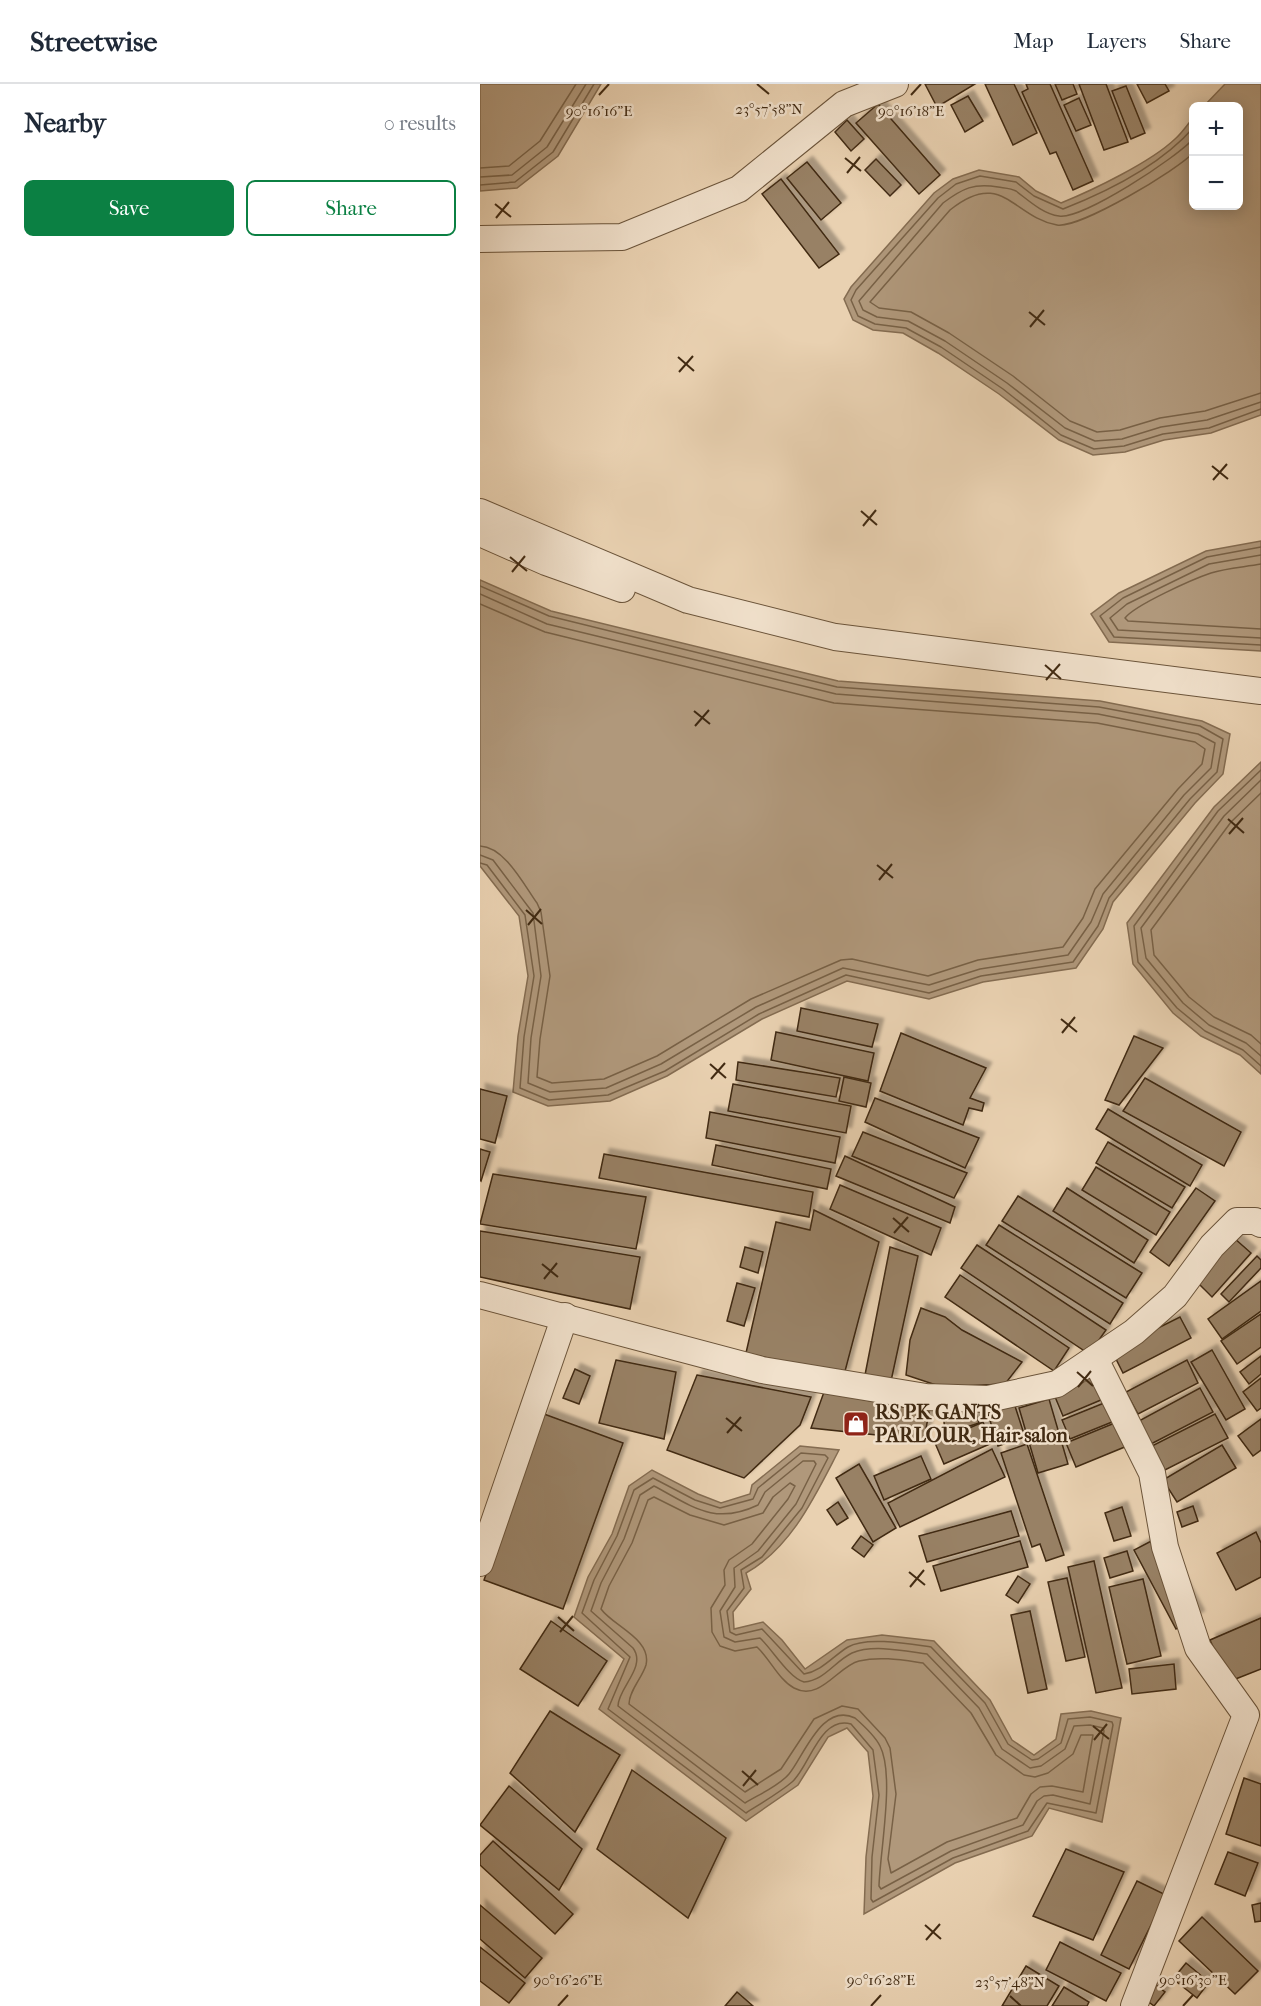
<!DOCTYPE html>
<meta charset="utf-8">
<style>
:root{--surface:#fff;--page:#f2f2f3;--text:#1f2937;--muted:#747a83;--line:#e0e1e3;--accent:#0b8043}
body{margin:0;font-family:"IM FELL French Canon",serif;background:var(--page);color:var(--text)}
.controls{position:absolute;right:18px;top:18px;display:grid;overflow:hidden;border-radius:9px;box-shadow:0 3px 15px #0003}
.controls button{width:54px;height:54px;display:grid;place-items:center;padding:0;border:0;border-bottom:2px solid var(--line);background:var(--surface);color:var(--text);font:30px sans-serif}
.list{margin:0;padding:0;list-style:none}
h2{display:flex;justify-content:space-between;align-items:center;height:78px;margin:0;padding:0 24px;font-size:26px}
h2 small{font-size:20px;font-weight:400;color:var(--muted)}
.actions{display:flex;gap:12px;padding:18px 24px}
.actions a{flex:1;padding:14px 0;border:2px solid var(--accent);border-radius:9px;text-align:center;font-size:21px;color:var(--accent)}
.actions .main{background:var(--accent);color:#fff}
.map{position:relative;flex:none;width:781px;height:1922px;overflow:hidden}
header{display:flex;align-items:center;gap:36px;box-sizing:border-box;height:84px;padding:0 30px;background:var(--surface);border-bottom:2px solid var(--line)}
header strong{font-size:28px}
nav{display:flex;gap:33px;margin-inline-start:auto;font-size:21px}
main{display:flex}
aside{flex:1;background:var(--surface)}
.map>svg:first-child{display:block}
.water{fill:#b0987b;stroke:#846c51;stroke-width:1.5}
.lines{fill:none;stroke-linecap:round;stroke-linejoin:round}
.shore{stroke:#786146;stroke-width:1.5}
.building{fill:#988165;stroke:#412a12;stroke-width:1.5;filter:url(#shadow)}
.minor-casing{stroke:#6b543a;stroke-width:28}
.minor{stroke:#f1e1cc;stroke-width:26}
.ticks{fill:none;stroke:#412a12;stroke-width:2}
.labels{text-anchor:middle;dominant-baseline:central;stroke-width:5;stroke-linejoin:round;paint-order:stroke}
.poi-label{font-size:20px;font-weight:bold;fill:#412a12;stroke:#f1e1cc;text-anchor:start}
.ticks-label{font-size:15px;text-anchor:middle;fill:#412a12;stroke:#f1e1cc;stroke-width:5;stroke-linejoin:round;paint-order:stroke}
</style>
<header>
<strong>Streetwise</strong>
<nav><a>Map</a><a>Layers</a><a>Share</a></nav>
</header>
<main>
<aside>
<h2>Nearby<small>0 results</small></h2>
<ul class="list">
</ul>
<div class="actions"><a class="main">Save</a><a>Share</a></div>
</aside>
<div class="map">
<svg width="781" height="1922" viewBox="0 0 781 1922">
<defs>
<filter id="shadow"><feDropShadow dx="5.5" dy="-5.5" stdDeviation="1.5" flood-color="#0004"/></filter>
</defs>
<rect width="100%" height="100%" fill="#e9d1b1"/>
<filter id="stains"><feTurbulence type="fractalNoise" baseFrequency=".00333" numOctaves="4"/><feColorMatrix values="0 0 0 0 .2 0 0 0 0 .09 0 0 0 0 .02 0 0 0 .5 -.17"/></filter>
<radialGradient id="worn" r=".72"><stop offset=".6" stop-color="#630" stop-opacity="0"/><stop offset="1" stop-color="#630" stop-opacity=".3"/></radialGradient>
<!-- water -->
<g class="water">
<path d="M0 0H121L78 72 37 104 0 107Z"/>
<path d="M745 0H781V331L731 349 684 356 645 368 613 371 579 356 519 310 458 269 423 249 393 246 373 236 364 215 371 203 454 109 473 95 499 86 539 93 556 107 581 119C613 106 671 78 695 55 702 49 707 41 713 34L714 122H758V22H724Z"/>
<path d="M781 457V567L629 558 611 530 639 509 726 467Z"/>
<path d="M0 496 71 527 358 597 620 617 722 637 750 650 743 690 715 719 633 818 623 845 596 884 503 898 449 915 367 897 282 935 187 992 130 1017 68 1022 33 1008 38 952 48 892 39 832 0 782Z"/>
<path d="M781 678V990L760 971 721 952 693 929 653 880 647 839 734 723Z"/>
<path d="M320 1362 359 1366C335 1412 312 1463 266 1489L271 1505 253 1528 254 1545 283 1538 302 1556 325 1585 367 1556 402 1551 454 1557 510 1616 532 1656 554 1671 576 1655 581 1630 611 1627 641 1634 622 1738 569 1724 552 1752 475 1779 384 1830 386 1773 393 1712 388 1668 367 1644 348 1653 318 1701 266 1737 119 1625 144 1575 94 1533 108 1493 132 1450 149 1402 172 1386 218 1410 241 1419 270 1410 272 1401Z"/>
</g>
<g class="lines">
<!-- shore -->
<g class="shore">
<path d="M714 43C681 81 629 107 583 125L554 112 536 98 500 92 476 100 458 114 376 206 371 216 378 232 395 240 426 244 461 263 523 305 581 351 614 365 644 362 683 350 729 344 781 325"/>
<path d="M714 54C698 73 602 136 579 132 563 130 548 116 536 107 531 104 524 104 518 103 494 99 483 104 463 119L379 217 383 226 397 233 428 237 465 257 527 299 585 344 615 357 642 355 681 343 727 336 781 318"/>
<path d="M714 68C698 86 599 145 577 141 533 133 522 84 470 126L390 218 399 224 431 228 469 249 533 292 590 337 617 348 640 346 680 334 725 327 781 309"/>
<path d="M0 84 29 82 60 57 96 0"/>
<path d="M0 93 32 91 67 63 106 0"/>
<path d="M0 101 35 98 73 68 114 0"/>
<path d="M781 463 727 473 643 514 620 532 634 553 781 561"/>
<path d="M781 471 729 480 647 520 630 534 638 546 781 554"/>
<path d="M781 480C765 483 746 484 731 489 713 495 655 521 645 534L648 537 781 545"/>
<path d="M0 502 69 532 357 603 619 623 720 642 743 655 737 688 710 715 629 814 618 842 593 878 501 892 449 909 366 891 279 930 185 987 128 1011 69 1016 40 1004 44 953 54 892 45 831 7 781 0 779"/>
<path d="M0 510 67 540 356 610 618 630 718 650 735 659 731 684 704 711 623 810 611 838 588 871 500 885 449 901 363 884 276 923 181 980 126 1004 70 1008 48 999 51 954 61 892 53 829 13 776 0 771"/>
<path d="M0 520 65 548 354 619 617 639 715 658 725 665 722 680 698 705 615 805 603 834 583 863 498 876 448 892 372 875 361 876 271 915 177 972 124 995 72 999 57 993 60 955 70 892 61 828 57 819C44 801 25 763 0 762"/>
<path d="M781 686 738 727 654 842 658 878 697 924 725 947 763 966 781 982"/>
<path d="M781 696 744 732 661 844 666 874 703 919 729 941 766 959 781 972"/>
<path d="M781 709 751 738 671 846 674 871 709 913 734 933 771 951 781 960"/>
<path d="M321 1369 345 1371 348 1374 322 1424 282 1473 261 1486 264 1504 247 1527 250 1548 256 1551 282 1545 324 1590C342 1587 353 1572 368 1563 386 1552 430 1560 451 1563L505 1619 528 1660 552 1676 558 1675 581 1659 588 1635 610 1633 632 1638 633 1641 616 1729 567 1719 548 1747 473 1774 393 1818 391 1815 392 1773 399 1711 393 1666 371 1640C340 1631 329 1684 312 1698 299 1709 280 1720 266 1729L128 1625 150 1573 102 1529 114 1496 137 1452 154 1406 173 1394 215 1416 240 1424 273 1415 278 1404Z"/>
<path d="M323 1377H334L336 1380 316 1420 278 1467 254 1484 255 1503 240 1527 244 1553 255 1558 280 1554C292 1565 309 1594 324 1598 344 1597 355 1577 372 1569 393 1560 425 1567 447 1570L499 1624 522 1665 550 1684 561 1682 585 1665 594 1642 610 1641 623 1644 624 1647 610 1720 573 1711 564 1712 557 1717 543 1741 471 1767 401 1805 399 1802C400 1767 415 1691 400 1662 395 1652 383 1641 375 1634 342 1618 324 1672 309 1690 299 1702 278 1711 265 1719L138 1622C138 1604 167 1583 153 1564L111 1527 121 1499 144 1455 160 1411 174 1402C212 1422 234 1442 278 1421L285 1408Z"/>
<path d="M310 1399 315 1402 308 1415 272 1460 249 1476 244 1486 245 1501 231 1524 232 1548 240 1562 255 1567 277 1563C290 1575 299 1596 314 1604 340 1618 358 1582 379 1577 400 1572 422 1576 443 1579L491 1629 516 1671 544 1691 555 1693 568 1689 593 1670 601 1651H613L603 1708 572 1702 560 1703 551 1710 537 1734 467 1758 411 1789 408 1775 416 1710 410 1664 405 1654 378 1625 362 1622 334 1635 301 1685 265 1708 149 1620C149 1607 162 1594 166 1581 172 1555 133 1542 121 1525L129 1502 152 1459 168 1416 174 1413 210 1431 244 1441 283 1429 293 1413Z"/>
</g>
</g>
<!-- building -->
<g class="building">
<path d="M445 0H495L457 23Z"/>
<path d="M505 0H534L557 49 533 61Z"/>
<path d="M546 0H570L613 97 593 106 576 68 570 70 542 8 548 5Z"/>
<path d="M575 0H593L597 10 582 16Z"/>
<path d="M599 0H626L648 58 624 66Z"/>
<path d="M657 0H685L689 7 667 19Z"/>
<path d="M646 2 665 49 651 55 632 7Z"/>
<path d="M488 12 503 37 485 48 471 21Z"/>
<path d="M599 14 611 41 596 47 584 21Z"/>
<path d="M398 20 460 91 439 110 376 39Z"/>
<path d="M367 36 384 55 371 67 355 48Z"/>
<path d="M396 75 421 101 410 112 385 86Z"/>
<path d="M327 78 361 119 341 136 307 94Z"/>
<path d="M301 95 359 170 339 184 282 110Z"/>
<path d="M321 924 398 940 392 963 317 947Z"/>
<path d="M296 948 394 969 388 997 291 976Z"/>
<path d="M421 949 506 984 490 1014 504 1019 502 1027 489 1024 483 1041 400 1007Z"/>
<path d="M654 952 683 964 639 1021 625 1016Z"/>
<path d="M258 978 360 994 356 1013 256 996Z"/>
<path d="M364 993 391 999 386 1023 359 1017Z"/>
<path d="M665 994 761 1048 744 1082 643 1027Z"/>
<path d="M253 1000 371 1022 366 1049 248 1027Z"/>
<path d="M0 1005 27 1012 15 1059 0 1055Z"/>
<path d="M395 1014 499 1054 485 1084 385 1038Z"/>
<path d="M628 1025 722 1081 710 1102 616 1045Z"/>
<path d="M230 1028 360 1053 355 1079 226 1054Z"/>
<path d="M383 1048 487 1089 474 1114 372 1072Z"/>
<path d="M628 1058 705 1103 692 1124 616 1079Z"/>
<path d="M236 1061 351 1085 347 1105 232 1081Z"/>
<path d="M0 1065 10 1068 1 1097 0 1096Z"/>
<path d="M124 1070 333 1108 329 1133 119 1094Z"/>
<path d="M365 1072 475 1123 470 1139 356 1092Z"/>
<path d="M616 1083 690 1128 676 1151 602 1106Z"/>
<path d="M13 1090 166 1113 156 1165 0 1140Z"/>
<path d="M360 1101 461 1144 451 1171 350 1125Z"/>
<path d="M587 1104 668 1156 654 1179 573 1127Z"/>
<path d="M716 1104 735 1117 689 1182 670 1168Z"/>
<path d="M538 1112 662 1189 646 1214 522 1137Z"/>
<path d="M334 1126 399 1158 364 1291 266 1269 296 1138 330 1146Z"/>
<path d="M519 1141 643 1219 630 1240 506 1161Z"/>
<path d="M0 1147 160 1173 150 1225 0 1193Z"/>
<path d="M754 1154 771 1169 732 1213 716 1197Z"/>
<path d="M497 1161 626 1246 609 1270 481 1184Z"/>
<path d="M265 1163 283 1168 278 1189 260 1183Z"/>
<path d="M410 1163 438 1172 411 1297 385 1291Z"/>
<path d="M777 1172 781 1176V1184L749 1218 741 1210Z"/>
<path d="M480 1191 589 1264 574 1287 465 1213Z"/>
<path d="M781 1197V1227L742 1255 728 1235Z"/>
<path d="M257 1199 275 1204 264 1242 247 1237Z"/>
<path d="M441 1224 465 1233 482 1246 542 1278 525 1300 462 1303 426 1291 430 1256Z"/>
<path d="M781 1230V1263L757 1280 741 1257Z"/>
<path d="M700 1233 711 1254 643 1289 632 1267Z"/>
<path d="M732 1266 765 1325 746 1336 711 1278Z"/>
<path d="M781 1272V1290L769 1300 760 1288Z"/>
<path d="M136 1276 196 1288 184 1355 119 1339Z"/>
<path d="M707 1276 718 1299 658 1330 646 1308Z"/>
<path d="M95 1285 110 1292 99 1320 83 1314Z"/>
<path d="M617 1289 628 1313 583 1332 573 1308Z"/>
<path d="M217 1291 331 1313 320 1341 264 1394 187 1366Z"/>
<path d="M781 1294V1324L777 1327 763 1308Z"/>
<path d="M720 1304 733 1328 669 1361 657 1338Z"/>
<path d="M344 1308 449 1328 444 1356 331 1344Z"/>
<path d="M569 1315 588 1380 558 1389 539 1324Z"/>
<path d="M629 1317 637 1336 590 1355 582 1336Z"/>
<path d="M534 1319 545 1353 518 1362 507 1327Z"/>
<path d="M463 1325H495L499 1339 465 1350Z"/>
<path d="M64 1330 143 1359 83 1525 4 1496Z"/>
<path d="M735 1330 748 1354 679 1389 666 1365Z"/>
<path d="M781 1335V1366L773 1372 758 1352Z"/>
<path d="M642 1336 652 1360 596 1383 586 1359Z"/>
<path d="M503 1338 512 1359 464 1380 455 1359Z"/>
<path d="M547 1360 584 1471 566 1477 560 1460 552 1463 521 1369Z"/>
<path d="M742 1361 756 1384 697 1418 683 1396Z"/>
<path d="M512 1365 525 1393 420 1443 408 1419Z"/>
<path d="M441 1372 451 1395 404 1416 394 1392Z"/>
<path d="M379 1380 416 1444 393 1458 356 1394Z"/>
<path d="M358 1418 368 1434 357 1441 347 1426Z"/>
<path d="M713 1422 718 1437 702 1443 697 1428Z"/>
<path d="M642 1423 651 1452 634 1457 625 1429Z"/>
<path d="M531 1427 539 1452 447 1478 439 1452Z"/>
<path d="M776 1448 781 1459V1493L756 1506 737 1469Z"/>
<path d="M381 1452 393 1461 384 1473 372 1464Z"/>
<path d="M677 1454 719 1532 696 1545 654 1466Z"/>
<path d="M540 1457 548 1483 461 1507 453 1482Z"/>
<path d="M647 1467 653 1487 630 1494 624 1474Z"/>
<path d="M614 1477 642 1604 616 1609 588 1483Z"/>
<path d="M538 1492 550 1500 538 1519 526 1511Z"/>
<path d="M587 1494 605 1573 586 1577 568 1498Z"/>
<path d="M663 1495 681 1572 647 1580 629 1503Z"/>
<path d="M550 1527 567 1605 548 1609 531 1531Z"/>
<path d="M781 1534V1585L748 1598 730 1556Z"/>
<path d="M71 1537 127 1577 98 1622 40 1585Z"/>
<path d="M694 1580 696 1605 652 1610 649 1585Z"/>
<path d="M70 1627 140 1671 95 1748 30 1689Z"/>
<path d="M152 1686 246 1754 208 1834 117 1765Z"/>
<path d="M764 1694 781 1700V1762L746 1750Z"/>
<path d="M29 1702 102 1765 79 1806 0 1741Z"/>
<path d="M13 1757 93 1830 75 1850 0 1781V1771Z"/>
<path d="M586 1765 644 1788 613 1856 553 1832Z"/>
<path d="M748 1768 778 1779 765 1812 735 1800Z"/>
<path d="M657 1797 686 1811 649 1885 621 1871Z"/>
<path d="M781 1819V1837L775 1838 772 1821Z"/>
<path d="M0 1821 62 1874 45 1894 0 1855Z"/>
<path d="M722 1833 778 1887 755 1910 699 1857Z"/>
<path d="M580 1858 641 1889 626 1917 566 1886Z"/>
<path d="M0 1863 45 1899 29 1919 0 1897Z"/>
<path d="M706 1879 729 1898 717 1914 693 1895Z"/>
<path d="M546 1882 579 1902 567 1922H522Z"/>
<path d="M672 1898 685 1908 674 1922 661 1912Z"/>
<path d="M584 1903 609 1918 607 1922H572Z"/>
<path d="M257 1908 273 1922H245Z"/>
</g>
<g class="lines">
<defs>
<g id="minor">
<path d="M0 155 142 153 259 105 364 20 415 0"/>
<path d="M0 428 208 516 355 553 781 607"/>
<path d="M0 449 66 478 142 505"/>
<path d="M0 1211 282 1286 446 1313 508 1315 577 1300 654 1248 695 1212 732 1162 757 1137H775L781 1140"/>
<path d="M615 1275 672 1389 685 1463 718 1564 766 1631 654 1922"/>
<path d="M0 1479 85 1232"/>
</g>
</defs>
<!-- minor casing -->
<use href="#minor" class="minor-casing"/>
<!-- minor -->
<use href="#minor" class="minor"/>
</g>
<!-- ticks -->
<path class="ticks" d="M277 0 289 10M119 11 129 0M431 11 441 0M365 74 381 87M367 89 380 73M15 120 31 133M16 134 29 118M549 228 565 241M550 243 564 226M198 273 214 287M199 288 213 272M732 382 748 395M733 396 747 380M381 427 397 441M383 442 396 426M30 473 47 487M32 488 45 472M565 581 581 595M566 596 580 580M214 627 230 640M215 642 229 626M748 735 764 749M749 750 763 734M397 781 413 794M399 796 412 780M46 826 62 840M48 841 61 825M581 935 597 948M582 949 595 933M230 980 246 994M231 995 245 979M413 1134 429 1148M414 1149 428 1133M62 1180 78 1193M64 1195 77 1179M597 1288 613 1302M598 1303 611 1287M246 1334 262 1347M247 1349 261 1333M429 1488 445 1501M430 1503 444 1486M78 1533 94 1547M80 1548 93 1532M613 1642 629 1655M614 1656 627 1640M262 1687 278 1701M263 1702 276 1686M445 1841 461 1855M446 1856 460 1840M530 1912 541 1922M78 1922 88 1911M391 1922 401 1911M703 1922 713 1911"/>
<!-- icons -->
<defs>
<symbol id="shop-square" viewBox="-11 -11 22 22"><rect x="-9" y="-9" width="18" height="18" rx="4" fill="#8f2418" stroke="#f1e1cc"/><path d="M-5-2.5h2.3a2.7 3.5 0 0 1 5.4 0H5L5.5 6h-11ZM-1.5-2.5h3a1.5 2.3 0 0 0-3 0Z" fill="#fff"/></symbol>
</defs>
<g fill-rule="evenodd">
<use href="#shop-square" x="361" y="1325" width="30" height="30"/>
</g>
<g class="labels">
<!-- poi labels -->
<g class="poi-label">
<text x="395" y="1328">RS PK GANTS<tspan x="395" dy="23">PARLOUR, Hair salon</tspan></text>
</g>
</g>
<g class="ticks-label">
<text x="289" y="30">23°57'58"N</text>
<text x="119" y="32">90°16'16"E</text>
<text x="431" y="32">90°16'18"E</text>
<text x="88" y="1901">90°16'26"E</text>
<text x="401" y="1901">90°16'28"E</text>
<text x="713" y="1901">90°16'30"E</text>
<text x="530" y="1903">23°57'48"N</text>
</g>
<rect width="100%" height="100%" filter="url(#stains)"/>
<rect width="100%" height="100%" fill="url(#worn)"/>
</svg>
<div class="controls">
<button>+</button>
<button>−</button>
</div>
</div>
</main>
